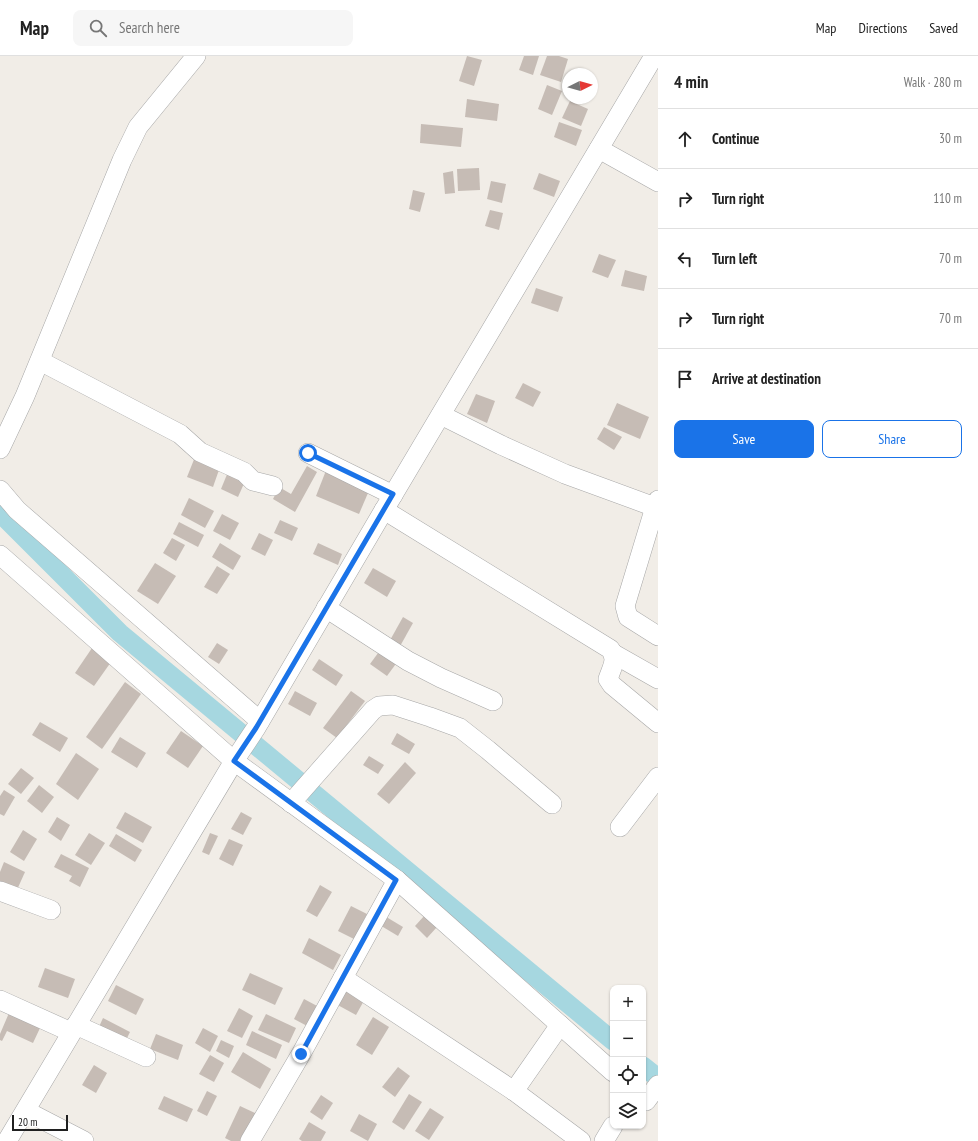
<!DOCTYPE html>
<meta charset="utf-8">
<style>
:root{--surface:#fff;--page:#f6f6f6;--text:#222;--muted:#767676;--line:#e0e0e0;--accent:#1a73e8}
body{margin:0;font-family:"PT Sans Narrow",sans-serif;background:var(--page);color:var(--text)}
.controls{position:absolute;right:12px;bottom:12px;display:grid;overflow:hidden;border-radius:8px;box-shadow:0 1px 3px #0004}
.controls button{width:36px;height:36px;display:grid;place-items:center;padding:0;border:0;border-bottom:1px solid var(--line);background:var(--surface);color:var(--text);font:20px sans-serif}
.compass{position:absolute;left:562px;top:12px;width:36px;height:36px;border-radius:50%;background:var(--surface);box-shadow:0 1px 3px #0004;rotate:85deg}
.scale{position:absolute;left:12px;bottom:10px;width:56px;box-sizing:border-box;padding-left:4px;border:2px solid #202020;border-top:0;font-size:11px;line-height:14px;white-space:nowrap;color:#202020;-webkit-text-stroke:3px #fff;paint-order:stroke}
.stop{position:absolute;width:12px;height:12px;margin:-9px;border:3px solid #1a73e8;border-radius:50%;background:#fff}
.stop.end{background:#1a73e8;border-color:#fff;box-shadow:0 1px 4px #0008}
.list{margin:0;padding:0;list-style:none}
h2{display:flex;justify-content:space-between;align-items:center;height:52px;margin:0;padding:0 16px;font-size:17px}
h2 small{font-size:13px;font-weight:400;color:var(--muted)}
.list li{display:grid;grid-template-columns:26px 1fr auto;gap:12px;align-items:center;box-sizing:border-box;height:60px;padding:0 16px;border-top:1px solid var(--line)}
.list b{display:block;font-size:15px;white-space:nowrap}
.list em{font-size:13px;font-style:normal;color:var(--muted)}
.actions{display:flex;gap:8px;padding:12px 16px}
.actions a{flex:1;padding:9px 0;border:1px solid var(--accent);border-radius:8px;text-align:center;font-size:14px;color:var(--accent)}
.actions .main{background:var(--accent);color:#fff}
.icon{flex:none;width:22px;height:22px;fill:none;stroke:currentColor;stroke-width:2;stroke-linecap:round;stroke-linejoin:round}
.map{position:relative;flex:none;width:658px;height:1085px;overflow:hidden}
header{display:flex;align-items:center;gap:24px;box-sizing:border-box;height:56px;padding:0 20px;background:var(--surface);border-bottom:1px solid var(--line)}
header strong{font-size:19px}
nav{display:flex;gap:22px;margin-inline-start:auto;font-size:14px}
.search{width:280px;height:36px;background:var(--page);display:flex;align-items:center;gap:10px;box-sizing:border-box;padding:0 14px;border-radius:8px;color:var(--muted);font-size:15px}
main{display:flex}
aside{flex:1;background:var(--surface)}
.map>svg:first-child{display:block}
.lines{fill:none;stroke-linecap:round;stroke-linejoin:round}
.canal{stroke:#a6d7e0;stroke-width:19}
.building{fill:#c6bcb5}
.minor-casing{stroke:#a7a7a7;stroke-width:20}
.minor{stroke:#fff;stroke-width:19}
.route{stroke:#1a73e8;stroke-width:5}
</style>
<header>
<strong>Map</strong>
<div class="search"><svg class="icon" aria-label="search" viewBox="0 0 24 24"><circle cx="10" cy="10" r="6"/><path d="M15 15l6 6"/></svg>Search here</div>
<nav><a>Map</a><a>Directions</a><a>Saved</a></nav>
</header>
<main>
<div class="map">
<svg width="658" height="1085" viewBox="0 0 658 1085">
<rect width="100%" height="100%" fill="#f1ede7"/>
<g class="lines">
<!-- canal -->
<g class="canal">
<path d="M0 457 120 577 613 985"/>
<path d="M643 1010 658 1022"/>
</g>
</g>
<!-- building -->
<g class="building">
<path d="M467 0 482 4 474 30 459 25Z"/>
<path d="M524 0H539L533 19 519 14Z"/>
<path d="M547 0H559L568 3 561 26 540 19Z"/>
<path d="M547 29 562 35 552 59 538 53Z"/>
<path d="M467 43 499 48 497 65 465 61Z"/>
<path d="M570 45 588 53 581 70 562 62Z"/>
<path d="M559 66 582 74 576 90 554 81Z"/>
<path d="M421 68 463 72 461 91 420 87Z"/>
<path d="M479 112 480 134 458 135 457 113Z"/>
<path d="M453 115 455 137 445 138 443 117Z"/>
<path d="M539 117 560 125 554 141 533 133Z"/>
<path d="M491 125 506 128 502 147 487 143Z"/>
<path d="M413 134 425 137 420 156 409 153Z"/>
<path d="M490 154 503 157 499 174 485 170Z"/>
<path d="M599 198 616 204 608 222 592 216Z"/>
<path d="M625 214 647 220 644 235 621 230Z"/>
<path d="M536 232 563 241 558 256 531 247Z"/>
<path d="M523 327 541 336 533 351 515 342Z"/>
<path d="M476 338 495 345 487 367 467 358Z"/>
<path d="M617 347 649 361 640 383 607 369Z"/>
<path d="M604 371 622 381 614 394 597 383Z"/>
<path d="M195 401 220 411 213 431 187 421Z"/>
<path d="M307 410 317 416 295 456 273 443 279 431 291 438Z"/>
<path d="M327 412 371 430 359 458 316 440Z"/>
<path d="M228 416 246 423 238 441 221 433Z"/>
<path d="M189 442 214 455 205 472 181 459Z"/>
<path d="M222 458 239 467 230 484 213 475Z"/>
<path d="M280 464 298 472 292 485 274 477Z"/>
<path d="M179 466 204 479 198 491 173 478Z"/>
<path d="M259 477 273 484 265 500 251 493Z"/>
<path d="M172 482 185 489 176 505 163 497Z"/>
<path d="M220 487 241 500 233 514 212 501Z"/>
<path d="M318 487 342 498 338 509 313 498Z"/>
<path d="M155 507 176 520 158 548 137 535Z"/>
<path d="M217 510 230 518 217 538 204 531Z"/>
<path d="M373 512 396 525 387 541 364 527Z"/>
<path d="M403 561 413 567 399 592 389 586Z"/>
<path d="M217 587 228 594 219 608 208 601Z"/>
<path d="M92 592 111 606 94 630 75 617Z"/>
<path d="M381 593 398 605 387 620 370 608Z"/>
<path d="M319 603 343 619 336 630 312 614Z"/>
<path d="M125 626 141 638 102 693 86 681Z"/>
<path d="M295 635 317 647 310 660 288 648Z"/>
<path d="M351 635 365 645 337 682 323 672Z"/>
<path d="M40 666 68 682 60 696 32 679Z"/>
<path d="M181 675 203 690 188 712 166 697Z"/>
<path d="M397 677 415 688 409 698 391 688Z"/>
<path d="M120 681 146 697 137 712 111 696Z"/>
<path d="M76 697 99 713 78 744 56 728Z"/>
<path d="M369 700 384 709 378 718 363 709Z"/>
<path d="M405 706 416 717 389 748 377 738Z"/>
<path d="M21 712 34 722 21 738 8 728Z"/>
<path d="M39 729 54 741 42 757 27 745Z"/>
<path d="M4 734 15 741 4 760 0 758V740Z"/>
<path d="M125 756 152 771 143 787 116 772Z"/>
<path d="M241 756 252 762 243 779 231 773Z"/>
<path d="M57 761 70 769 61 785 48 776Z"/>
<path d="M23 774 37 783 24 805 10 796Z"/>
<path d="M89 777 105 787 91 809 75 799Z"/>
<path d="M210 777 218 780 209 799 202 796Z"/>
<path d="M116 778 142 794 135 806 109 790Z"/>
<path d="M229 783 243 789 233 810 219 803Z"/>
<path d="M61 798 89 812 80 831 69 825 72 820 54 811Z"/>
<path d="M4 806 25 816 16 836 0 829V816Z"/>
<path d="M320 829 332 836 317 861 306 855Z"/>
<path d="M351 850 367 858 354 883 338 875Z"/>
<path d="M383 859 403 871 398 880 378 868Z"/>
<path d="M425 859 437 871 427 882 415 870Z"/>
<path d="M309 882 341 899 333 914 302 897Z"/>
<path d="M45 912 75 923 68 942 38 931Z"/>
<path d="M250 917 283 932 275 949 242 934Z"/>
<path d="M116 929 144 943 136 959 108 945Z"/>
<path d="M344 929 366 941 356 959 334 947Z"/>
<path d="M304 943 319 951 309 971 294 963Z"/>
<path d="M239 952 253 960 242 982 227 975Z"/>
<path d="M9 957 40 972 33 987 7 975 2 985 0 984V978Z"/>
<path d="M266 958 296 972 289 987 258 974Z"/>
<path d="M373 961 389 971 372 999 356 989Z"/>
<path d="M103 962 130 976 125 986 98 973Z"/>
<path d="M203 972 218 980 210 996 195 987Z"/>
<path d="M252 975 282 989 276 1003 246 989Z"/>
<path d="M156 978 183 989 178 1004 150 993Z"/>
<path d="M221 984 234 990 229 1002 216 995Z"/>
<path d="M243 996 271 1013 260 1033 231 1016Z"/>
<path d="M210 999 224 1007 214 1026 199 1018Z"/>
<path d="M94 1009 107 1017 96 1037 82 1029Z"/>
<path d="M398 1011 410 1020 395 1041 382 1031Z"/>
<path d="M207 1035 217 1040 207 1060 197 1055Z"/>
<path d="M409 1038 422 1046 404 1074 392 1066Z"/>
<path d="M321 1039 333 1047 322 1064 310 1056Z"/>
<path d="M164 1040 193 1053 187 1066 158 1053Z"/>
<path d="M240 1050 257 1058 244 1085H231L225 1082Z"/>
<path d="M430 1052 444 1061 429 1084 415 1075Z"/>
<path d="M359 1058 377 1068 368 1085 350 1075Z"/>
<path d="M309 1066 326 1076 321 1085H302L299 1083Z"/>
</g>
<g class="lines">
<defs>
<g id="minor">
<path d="M599 93 658 126"/>
<path d="M40 305 180 378 200 396 244 416 253 425 273 430"/>
<path d="M441 359 501 389 565 418 655 451"/>
<path d="M0 393 25 340 122 104 138 71 196 0"/>
<path d="M308 397 393 439"/>
<path d="M0 434 17 454 260 665"/>
<path d="M658 444 655 451 625 550 628 561 658 580"/>
<path d="M384 454 610 593C618 603 612 611 608 623L612 629 658 667"/>
<path d="M0 499 234 705 397 824 613 1016"/>
<path d="M326 552 408 605 441 622 493 645"/>
<path d="M614 598 658 623"/>
<path d="M291 747 373 654 379 650 393 649 430 661 460 672 488 694 552 748"/>
<path d="M620 771 658 721"/>
<path d="M0 835 51 854"/>
<path d="M343 922 514 1035 581 1085"/>
<path d="M0 944 71 976"/>
<path d="M76 969 146 1001"/>
<path d="M514 1035 560 969"/>
<path d="M646 1045 658 1029"/>
<path d="M26 1055 84 1085"/>
<path d="M7 1085 234 705 256 672 384 454 654 0"/>
<path d="M250 1085 301 998 397 824"/>
<path d="M604 1085 613 1070"/>
</g>
</defs>
<!-- minor casing -->
<use href="#minor" class="minor-casing"/>
<!-- minor -->
<use href="#minor" class="minor"/>
</g>
<g class="lines">
<!-- route -->
<path class="route" d="M301 998 396 824 234 705 256 672 393 438 308 397"/>
</g>
</svg>
<div class="controls">
<button>+</button>
<button>−</button>
<button><svg class="icon" aria-label="locate" viewBox="0 0 24 24"><circle cx="12" cy="12" r="6"/><path d="M12 2v4M12 18v4M2 12h4M18 12h4"/></svg></button>
<button><svg class="icon" aria-label="layers" viewBox="0 0 24 24"><path d="M12 4l9 5-9 5-9-5zM3 14l9 5 9-5"/></svg></button>
</div>
<svg class="compass" viewBox="-18 -18 36 36"><path d="M0-13l5 13h-10z" fill="#e53935"/><path d="M0 13l5-13h-10z" fill="#767676"/></svg>
<div class="scale">20 m</div>
<div class="stop" style="left:308px;top:397px"></div>
<div class="stop end" style="left:301px;top:998px"></div>
</div>
<aside>
<h2>4 min<small>Walk · 280 m</small></h2>
<ul class="list">
<li><svg class="icon" aria-label="ahead" viewBox="0 0 24 24"><path d="M12 20V5M6 11l6-6 6 6"/></svg><div><b>Continue</b></div><em>30 m</em></li>
<li><svg class="icon" aria-label="right" viewBox="0 0 24 24"><path d="M7 20v-9h11M14 6l5 5-5 5"/></svg><div><b>Turn right</b></div><em>110 m</em></li>
<li><svg class="icon" aria-label="left" viewBox="0 0 24 24"><path d="M17 20v-9H6M10 6l-5 5 5 5"/></svg><div><b>Turn left</b></div><em>70 m</em></li>
<li><svg class="icon" aria-label="right" viewBox="0 0 24 24"><path d="M7 20v-9h11M14 6l5 5-5 5"/></svg><div><b>Turn right</b></div><em>70 m</em></li>
<li><svg class="icon" aria-label="arrive" viewBox="0 0 24 24"><path d="M6 21V4h12l-3 4 3 4H6"/></svg><div><b>Arrive at destination</b></div></li>
</ul>
<div class="actions"><a class="main">Save</a><a>Share</a></div>
</aside>
</main>
